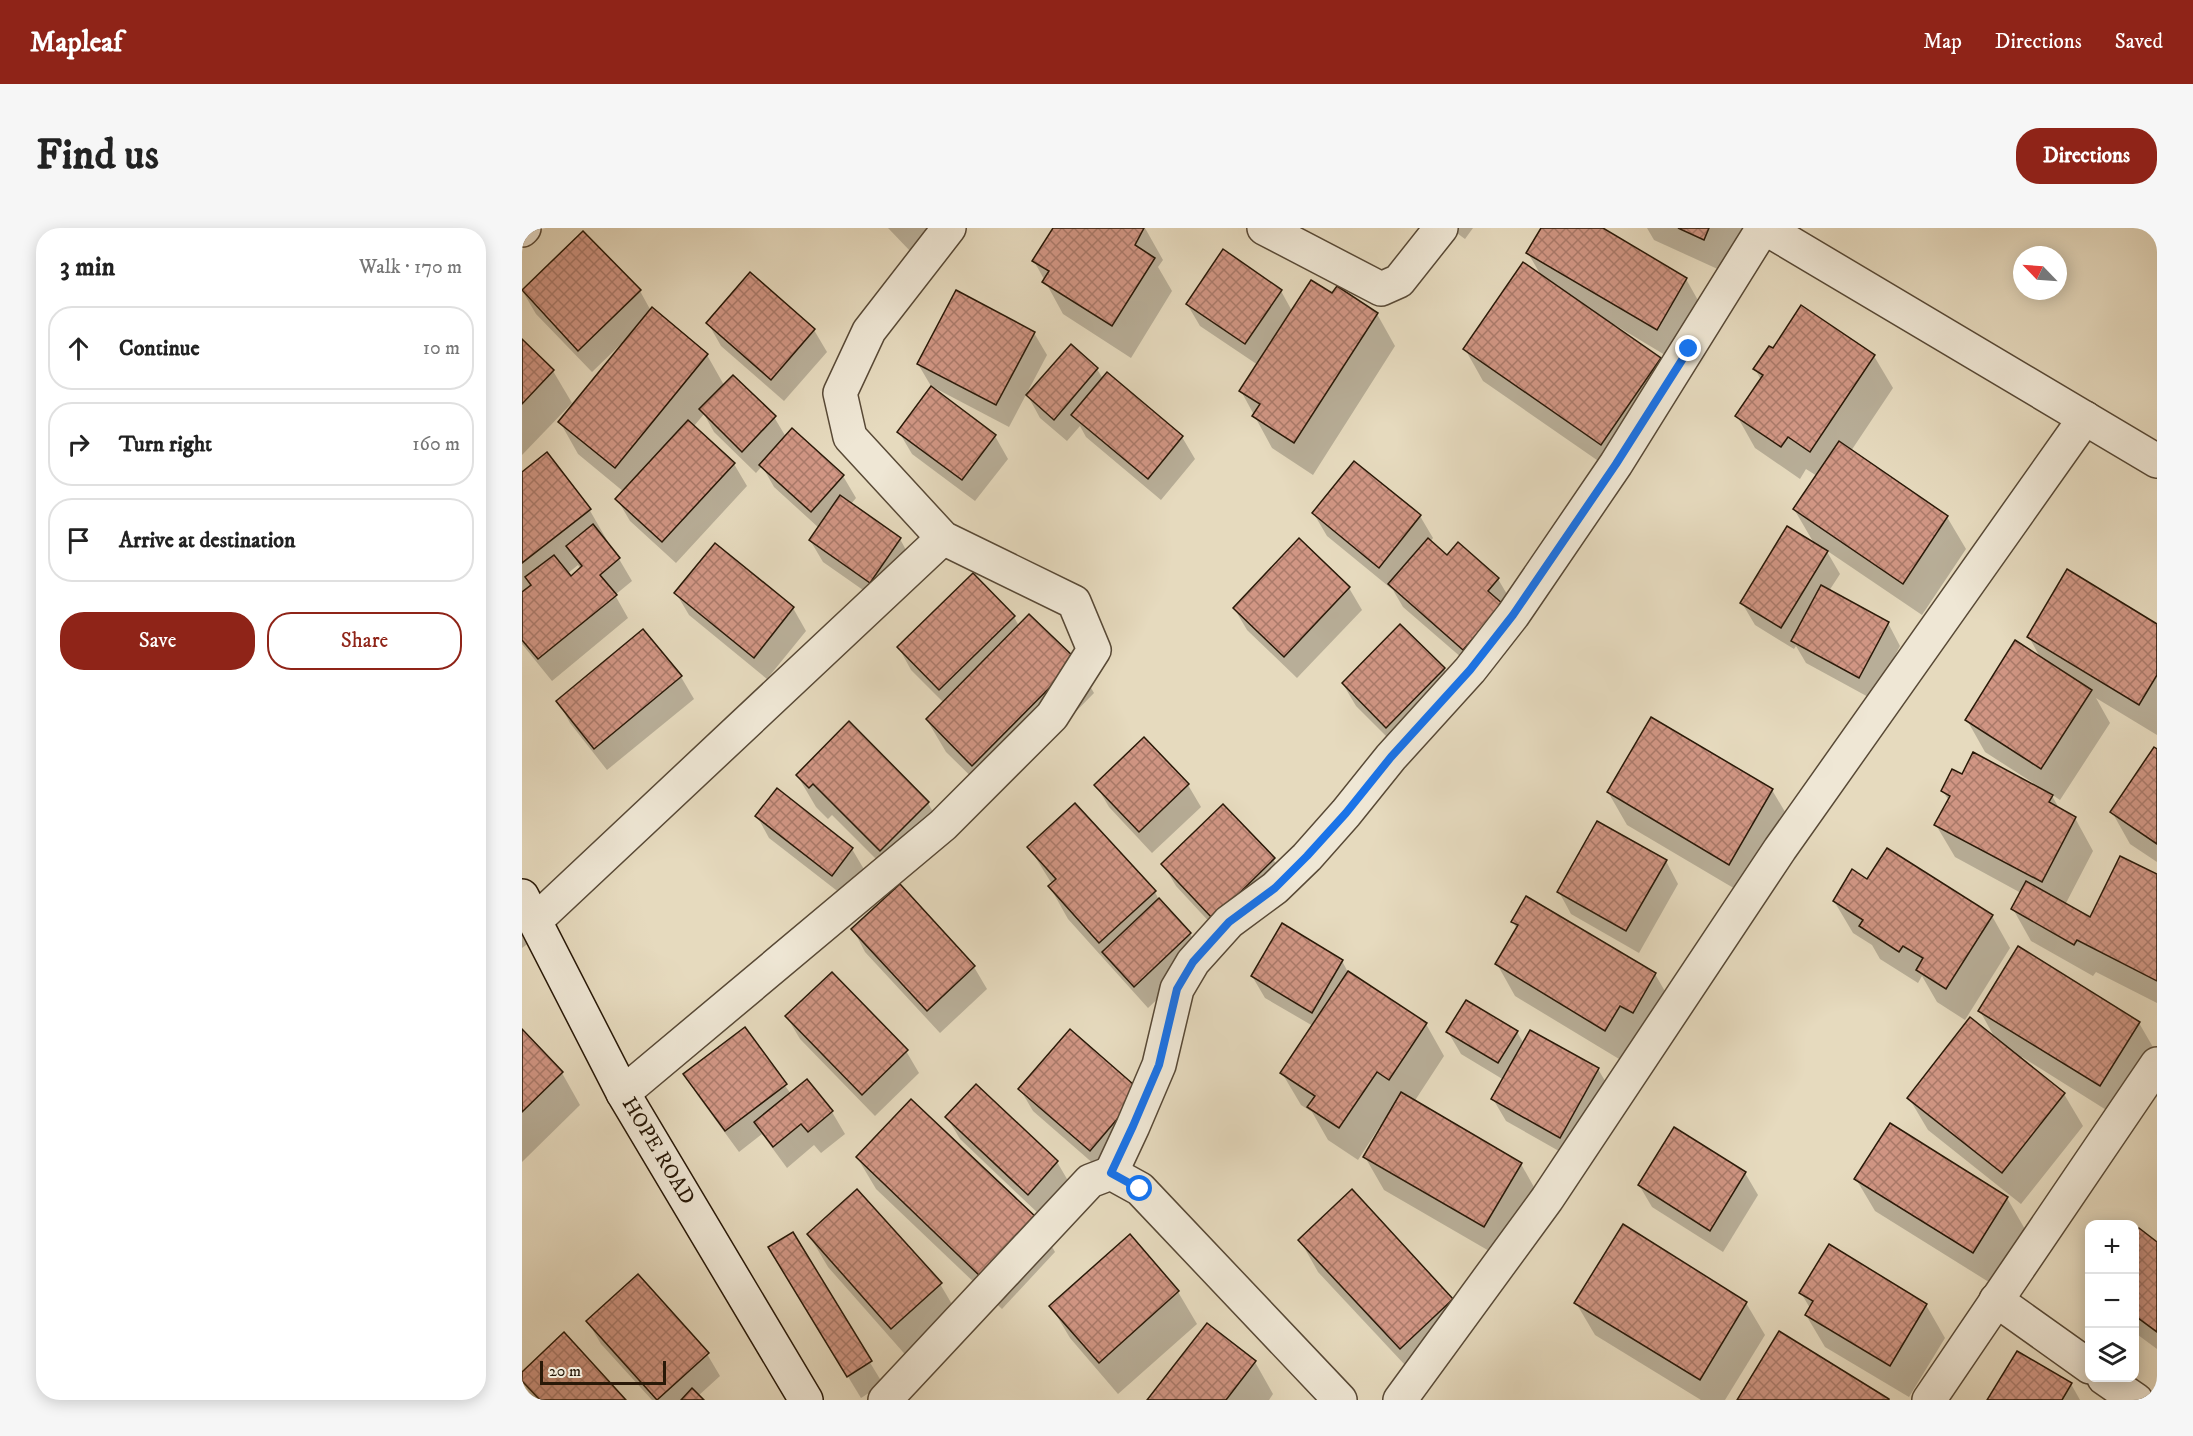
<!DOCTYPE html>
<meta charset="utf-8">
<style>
:root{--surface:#fff;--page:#f6f6f6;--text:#222;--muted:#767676;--line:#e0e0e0;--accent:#8f2418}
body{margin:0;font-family:"IM FELL DW Pica",serif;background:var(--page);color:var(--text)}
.controls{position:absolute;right:18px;bottom:18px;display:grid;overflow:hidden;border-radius:12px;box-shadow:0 3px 15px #0003}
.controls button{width:54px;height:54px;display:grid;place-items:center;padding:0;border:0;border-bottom:2px solid var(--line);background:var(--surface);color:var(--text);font:30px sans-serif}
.compass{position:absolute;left:1491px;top:18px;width:54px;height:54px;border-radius:50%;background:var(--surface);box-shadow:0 3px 15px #0003;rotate:295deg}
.scale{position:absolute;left:18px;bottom:15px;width:126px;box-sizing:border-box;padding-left:6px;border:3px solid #291908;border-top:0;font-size:16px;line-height:21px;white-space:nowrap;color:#291908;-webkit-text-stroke:4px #efe7d5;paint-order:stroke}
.stop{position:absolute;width:18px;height:18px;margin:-14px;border:4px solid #1a73e8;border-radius:50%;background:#fff}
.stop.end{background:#1a73e8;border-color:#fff;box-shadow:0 2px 6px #0008}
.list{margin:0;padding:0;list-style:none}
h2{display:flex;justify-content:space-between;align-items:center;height:78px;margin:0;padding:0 24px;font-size:26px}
h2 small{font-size:20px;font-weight:400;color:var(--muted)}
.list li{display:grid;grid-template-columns:39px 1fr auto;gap:18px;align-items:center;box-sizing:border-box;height:84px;margin:0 12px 12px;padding:0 12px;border:2px solid var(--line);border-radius:24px}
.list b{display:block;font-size:22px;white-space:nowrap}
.list em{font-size:20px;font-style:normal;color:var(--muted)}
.actions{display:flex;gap:12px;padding:18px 24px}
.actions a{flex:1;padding:14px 0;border:2px solid var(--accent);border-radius:24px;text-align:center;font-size:21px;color:var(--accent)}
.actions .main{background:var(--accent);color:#fff}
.icon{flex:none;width:33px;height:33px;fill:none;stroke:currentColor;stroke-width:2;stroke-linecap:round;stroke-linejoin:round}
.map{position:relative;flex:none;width:1635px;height:1172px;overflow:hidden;border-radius:24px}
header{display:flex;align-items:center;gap:36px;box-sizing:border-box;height:84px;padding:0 30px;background:var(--accent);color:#fff}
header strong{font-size:28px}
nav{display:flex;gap:33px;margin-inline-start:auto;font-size:21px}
.intro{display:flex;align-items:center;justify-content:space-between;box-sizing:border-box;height:144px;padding:0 36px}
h1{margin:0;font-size:42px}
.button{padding:15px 27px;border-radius:24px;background:var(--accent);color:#fff;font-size:21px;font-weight:700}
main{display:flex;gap:36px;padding:0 36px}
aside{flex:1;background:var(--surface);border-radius:24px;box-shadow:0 3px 15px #0003}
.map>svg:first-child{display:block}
.shadow{fill:#0003;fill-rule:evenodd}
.building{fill:url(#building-cross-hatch);stroke:#291908;stroke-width:1.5}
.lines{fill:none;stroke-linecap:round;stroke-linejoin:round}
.street-casing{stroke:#584936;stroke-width:36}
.secondary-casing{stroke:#291908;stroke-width:36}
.street{stroke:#efe7d5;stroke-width:33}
.secondary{stroke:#efe7d5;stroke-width:33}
.route{stroke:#1a73e8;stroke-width:8}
.labels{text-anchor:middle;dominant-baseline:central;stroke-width:4.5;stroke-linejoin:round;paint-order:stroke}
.street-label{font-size:21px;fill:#291908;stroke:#efe7d5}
</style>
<header>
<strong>Mapleaf</strong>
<nav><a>Map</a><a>Directions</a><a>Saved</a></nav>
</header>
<div class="intro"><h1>Find us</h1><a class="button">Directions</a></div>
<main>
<aside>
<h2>3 min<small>Walk · 170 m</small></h2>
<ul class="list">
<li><svg class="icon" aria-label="ahead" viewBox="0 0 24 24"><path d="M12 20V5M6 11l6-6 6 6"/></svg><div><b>Continue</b></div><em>10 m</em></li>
<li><svg class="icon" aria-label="right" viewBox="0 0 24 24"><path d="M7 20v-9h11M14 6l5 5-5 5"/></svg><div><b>Turn right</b></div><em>160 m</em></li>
<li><svg class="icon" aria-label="arrive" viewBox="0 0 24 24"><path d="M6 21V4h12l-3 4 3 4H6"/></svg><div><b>Arrive at destination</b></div></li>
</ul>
<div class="actions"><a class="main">Save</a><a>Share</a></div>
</aside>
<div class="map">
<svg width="1635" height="1172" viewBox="0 0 1635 1172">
<defs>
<pattern id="building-cross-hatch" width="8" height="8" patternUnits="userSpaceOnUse" patternTransform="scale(1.5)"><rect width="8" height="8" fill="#d19684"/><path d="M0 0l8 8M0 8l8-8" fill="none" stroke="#aa7a6a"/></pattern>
</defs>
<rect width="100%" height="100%" fill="#e6dabe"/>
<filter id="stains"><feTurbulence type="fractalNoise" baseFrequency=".00333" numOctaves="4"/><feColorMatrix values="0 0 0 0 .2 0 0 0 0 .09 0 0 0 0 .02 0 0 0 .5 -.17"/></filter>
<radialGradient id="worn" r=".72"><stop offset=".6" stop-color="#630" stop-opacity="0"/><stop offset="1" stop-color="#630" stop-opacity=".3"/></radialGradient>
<!-- shadow -->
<g class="shadow">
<path d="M366 0H414L390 25Z"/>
<path d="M532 0H623L641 32 636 39 650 63 609 130 541 86 512 33Z"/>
<path d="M928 0H951L943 11Z"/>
<path d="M1020 0H1078L1164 51 1182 83 1153 133 1093 97 1092 99 1138 131 1156 164 1098 248 961 153 943 121 1020 49 1006 25Z"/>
<path d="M1125 0H1220L1200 43 1132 12Z"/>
<path d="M61 5 118 63 129 83 185 127 202 157 252 189 264 209 271 202 321 248 334 270 328 277 378 311 390 333 361 376 301 334 288 312 297 300 252 259 240 238 234 245 192 204 182 186 172 198 212 236 225 258 154 335 108 293 95 271 102 264 56 226 38 194 101 117 99 116 70 144 14 86 1 64Z"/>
<path d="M759 63 770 83 810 67 855 86 873 118 791 247 750 220 719 163 736 137 678 98 665 76Z"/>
<path d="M186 95 292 102 305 124 262 173 199 118Z"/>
<path d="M512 105 525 127 487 199 409 158 396 136Z"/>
<path d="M0 113 31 143 50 175 0 227Z"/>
<path d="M549 118 575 141 581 151 585 146 660 209 673 231 639 272 564 209 558 198 545 213 518 190 506 168Z"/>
<path d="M1251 122 1352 128 1371 160 1329 223 1425 289 1444 321 1400 387 1304 322 1318 346 1307 363 1366 395 1378 418 1350 471 1284 435 1274 418 1272 421 1233 397 1220 375 1293 317 1272 281 1295 248 1284 241 1278 251 1233 220 1215 188 1239 152 1233 141Z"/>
<path d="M409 160 473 208 486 231 453 273 390 226 377 204Z"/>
<path d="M833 235 898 288 911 310 908 314 925 329 976 351 989 373 955 443 881 379 871 362 805 308 792 286Z"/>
<path d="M0 246 67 281 86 314 84 315 97 331 110 353 93 367 106 390 30 453 0 416ZM56 337 59 341 49 350 45 346Z"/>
<path d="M777 312 827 360 840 382 775 450 725 402 712 380Z"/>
<path d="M193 317 271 380 284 403 245 451 167 387 154 365Z"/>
<path d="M492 389 497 398 553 433 572 465 470 569 424 524 405 492 422 475 389 442 377 420Z"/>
<path d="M1635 398V507L1574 470 1588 495 1538 572 1529 566 1538 582 1553 590 1571 623 1543 677 1568 691 1635 648V775L1574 744 1571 748 1509 713 1491 681 1499 665 1433 629 1414 597 1427 573 1421 563 1441 548 1515 560 1516 558 1463 524 1445 492 1519 431 1507 409Z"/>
<path d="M922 441 935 463 877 521 834 478 821 456Z"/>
<path d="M159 449 172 471 85 542 48 495 36 473Z"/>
<path d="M1635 523V634L1608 616 1590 584Z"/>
<path d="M275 547 406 575 424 607 377 654 310 587 306 591 294 579Z"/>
<path d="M574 557H666L679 579 630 625 587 579Z"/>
<path d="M1250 562 1269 594 1225 668 1105 597 1086 564Z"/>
<path d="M553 577 633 664 638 674 668 706 681 728 626 780 546 691 528 659 530 656 507 619Z"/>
<path d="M235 588 330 621 343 643 323 669 247 610Z"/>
<path d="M751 631 764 653 704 712 654 658 641 636Z"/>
<path d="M1144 633 1156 656 1117 725 1049 686 1037 664Z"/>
<path d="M1345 653 1470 688 1488 720 1443 792 1415 774 1400 748 1396 755 1358 731 1350 717 1331 705 1312 673Z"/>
<path d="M377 658 452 739 465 761 418 805 343 724 331 701Z"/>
<path d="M1005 670 1133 746 1152 779 1102 834 993 768 975 736 995 701 991 694Z"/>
<path d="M761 697 820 733 827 746 904 796 922 828 892 874 999 936 1017 968 981 1031 862 962 843 929 860 900 858 898 836 932 806 912 790 884 779 877 760 845 791 798 743 770 730 748Z"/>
<path d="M0 701 8 714 0 720Z"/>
<path d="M1458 783 1617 795 1635 826 1597 890 1500 829 1498 831 1542 866 1561 898 1499 976 1406 902 1387 870 1474 812Z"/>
<path d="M265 789 384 823 397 845 353 888 278 811Z"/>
<path d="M223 802 269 866 310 884 323 906 299 925 292 917 265 940 240 906 217 924 176 868 163 846Z"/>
<path d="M0 803 40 845 58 877 0 934Z"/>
<path d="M926 804H995L1002 816 1076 841 1089 863 1051 931 984 893 971 871 982 852 939 826Z"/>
<path d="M454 858 535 934 548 956 519 988 438 911 425 889Z"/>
<path d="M498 861 618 864 581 944 511 883Z"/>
<path d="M335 929 514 992 533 1024 480 1081 354 961Z"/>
<path d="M1223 945 1236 967 1201 1024 1130 979 1117 957Z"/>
<path d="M1334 951 1485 970 1504 1003 1470 1056 1353 983Z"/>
<path d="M270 1006 361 1156 339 1170 261 1042Z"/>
<path d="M287 1007 418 1056 437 1088 388 1132 306 1039Z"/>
<path d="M1612 1009 1635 1016V1121L1612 1104Z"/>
<path d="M778 1012 930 1071 948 1104 897 1152 796 1044Z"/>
<path d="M1307 1019 1404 1077 1423 1110 1387 1169 1303 1119 1284 1087 1288 1080 1279 1065Z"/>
<path d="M656 1064 675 1096 596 1166 548 1110 529 1078Z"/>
<path d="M1054 1075H1224L1243 1107 1203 1172H1179L1073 1107Z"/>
<path d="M66 1094 185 1126 198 1148 176 1168 180 1172H130L79 1116Z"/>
<path d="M733 1134 751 1166 747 1172H627Z"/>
<path d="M0 1146 102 1172H12L0 1153Z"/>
<path d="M1549 1156 1558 1172H1467Z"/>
</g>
<!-- building -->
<g class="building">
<path d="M531 0H622L613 17 633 30 590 98 520 54 527 43 510 33Z"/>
<path d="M1019 0H1081L1165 50 1135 102 1004 25Z"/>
<path d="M1156 0H1187L1182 12Z"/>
<path d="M61 3 119 62 56 123 0 62Z"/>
<path d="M701 21 760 62 723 116 664 76Z"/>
<path d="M1001 34 1139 130 1079 217 941 121Z"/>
<path d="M228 44 293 101 249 152 184 95Z"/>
<path d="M789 52 810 65 815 58 856 85 772 215 730 188 738 176 717 163Z"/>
<path d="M434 62 513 104 474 177 395 136Z"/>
<path d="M1279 77 1353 127 1288 224 1266 209 1259 219 1213 188 1241 147 1231 141 1247 118 1251 120Z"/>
<path d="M130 79 186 126 93 240 36 194Z"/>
<path d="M0 111 32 142 0 176Z"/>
<path d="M549 116 576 140 532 192 504 167Z"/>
<path d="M585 144 661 208 626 251 549 187Z"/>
<path d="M211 147 254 188 220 224 177 181Z"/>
<path d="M409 158 474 207 440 252 375 204Z"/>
<path d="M166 192 213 235 140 314 93 271Z"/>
<path d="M270 200 322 247 289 284 237 237Z"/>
<path d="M1317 213 1426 288 1381 356 1271 281Z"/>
<path d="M25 224 69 281 0 335V244Z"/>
<path d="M832 233 899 287 857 340 790 285Z"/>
<path d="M318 267 379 310 348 355 287 312Z"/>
<path d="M71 296 98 330 78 347 95 367 16 431 0 412V364L9 357 3 349 32 327 49 348 60 338 44 318Z"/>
<path d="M1265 298 1306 323 1259 400 1218 375Z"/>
<path d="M777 310 828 359 762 429 711 380Z"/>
<path d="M906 310 925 327 936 314 977 350 966 363 981 376 941 422 866 356Z"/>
<path d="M193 315 272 379 232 430 152 365Z"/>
<path d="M1545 341 1635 396V447L1617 477 1505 409Z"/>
<path d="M451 345 493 388 417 462 375 419Z"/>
<path d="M1299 357 1367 394 1337 450 1269 413Z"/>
<path d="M507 386 555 432 450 538 404 491Z"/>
<path d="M878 396 923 440 864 500 820 455Z"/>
<path d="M121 401 160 448 72 521 34 473Z"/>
<path d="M1493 412 1570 462 1519 541 1443 492Z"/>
<path d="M1129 489 1251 561 1207 637 1085 564Z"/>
<path d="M327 493 407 574 358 623 291 556 287 560 274 547Z"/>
<path d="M622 509 667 556 617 604 572 557Z"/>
<path d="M1632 519 1635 521V616L1588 584Z"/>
<path d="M1451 524 1531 567 1527 574 1554 589 1520 654 1412 597 1428 568 1419 563 1430 541 1440 546Z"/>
<path d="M255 560 331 620 310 648 233 588Z"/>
<path d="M553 575 634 663 577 715 526 658 534 651 505 619Z"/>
<path d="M701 576 753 630 691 691 639 636Z"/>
<path d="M1075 593 1145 632 1104 703 1035 664Z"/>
<path d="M1365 620 1471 687 1424 761 1394 742 1401 730 1381 718 1377 724 1337 698 1341 692 1311 673 1330 641 1345 651Z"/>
<path d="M1598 628 1635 646V753L1555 712 1552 717 1489 681 1504 653 1568 689Z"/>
<path d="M378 656 453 738 405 783 329 701Z"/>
<path d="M1004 668 1134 745 1111 785 1098 778 1083 803 973 736 996 697 989 694Z"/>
<path d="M637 670 669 705 612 759 580 724Z"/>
<path d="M760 695 821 732 790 785 729 748Z"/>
<path d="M1496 718 1618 794 1578 858 1456 783Z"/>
<path d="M826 743 905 795 867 852 855 844 817 900 785 879 793 868 758 845Z"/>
<path d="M310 744 386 822 340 867 263 788Z"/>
<path d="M944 772 996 803 976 835 924 804Z"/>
<path d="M1448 789 1543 865 1480 945 1385 870Z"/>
<path d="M223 799 265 856 203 903 161 846Z"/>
<path d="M0 801 41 844 0 884Z"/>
<path d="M548 801 619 863 568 923 496 861Z"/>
<path d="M1008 802 1077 840 1038 910 969 871Z"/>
<path d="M285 851 311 883 286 904 279 896 251 919 232 894Z"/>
<path d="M454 856 536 933 506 967 423 889Z"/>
<path d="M879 864 1000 935 962 999 841 929Z"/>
<path d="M389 871 516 991 460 1050 334 929Z"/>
<path d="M1368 895 1486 969 1451 1025 1332 951Z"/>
<path d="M1152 899 1224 944 1188 1003 1116 957Z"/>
<path d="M335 961 420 1055 369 1101 285 1006Z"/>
<path d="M830 961 931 1071 878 1121 776 1012Z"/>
<path d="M1101 996 1225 1074 1178 1152 1052 1075Z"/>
<path d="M1617 1000 1635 1014V1104L1612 1087V1007Z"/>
<path d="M271 1004 350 1133 325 1149 246 1019Z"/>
<path d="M608 1006 657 1063 577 1135 527 1078Z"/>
<path d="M1307 1016 1405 1076 1368 1138 1283 1087 1291 1073 1277 1065Z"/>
<path d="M116 1046 187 1125 135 1172 64 1093Z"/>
<path d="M685 1095 734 1133 704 1172H625Z"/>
<path d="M1257 1103 1367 1171V1172H1215Z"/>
<path d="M42 1104 104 1172H18L0 1153V1144Z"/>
<path d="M1495 1123 1550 1155 1540 1172H1465Z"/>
<path d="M170 1160 182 1172H159Z"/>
</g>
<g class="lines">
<defs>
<g id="street">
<path d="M742 0 859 61 877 53 919 0"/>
<path d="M1243 0 1635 233"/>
<path d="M0 2 2 0"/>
<path d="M13 693 421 310"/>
<path d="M101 865 421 597 530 488 572 422 552 374 421 310 328 209 318 165 347 103 427 0"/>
<path d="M589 945 611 898 637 837 655 761 671 734 707 694 753 660 785 629 824 585 869 529 948 442 991 387 1094 236 1241 0"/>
<path d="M1474 1072 1568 1139"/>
<path d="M1582 1150 1614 1172"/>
<path d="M363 1172 568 953 589 945 618 961 818 1172"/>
<path d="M878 1172 1025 971 1258 621 1563 190"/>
<path d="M1407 1172 1635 836"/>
</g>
<path id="secondary" d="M0 668 101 865 284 1172"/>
</defs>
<!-- street casing -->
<use href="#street" class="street-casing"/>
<!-- secondary casing -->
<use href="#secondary" class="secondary-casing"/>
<!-- street -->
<use href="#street" class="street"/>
<!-- secondary -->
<use href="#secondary" class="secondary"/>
</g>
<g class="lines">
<!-- route -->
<path class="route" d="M618 961 589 945 611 898 637 837 655 761 671 734 707 694 753 660 785 628 824 585 869 529 948 442 991 387 1094 236 1167 121"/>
</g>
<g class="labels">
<!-- street labels -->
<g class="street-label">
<text transform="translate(136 923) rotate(59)">HOPE ROAD</text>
</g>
</g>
<rect width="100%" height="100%" filter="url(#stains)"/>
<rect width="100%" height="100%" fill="url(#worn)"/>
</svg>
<div class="controls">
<button>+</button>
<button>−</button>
<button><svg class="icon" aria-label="layers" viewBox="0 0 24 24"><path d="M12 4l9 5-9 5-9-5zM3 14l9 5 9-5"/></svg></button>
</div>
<svg class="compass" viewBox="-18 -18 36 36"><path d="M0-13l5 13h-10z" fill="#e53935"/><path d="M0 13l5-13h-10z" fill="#767676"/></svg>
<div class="scale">20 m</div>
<div class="stop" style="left:618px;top:961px"></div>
<div class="stop end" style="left:1167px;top:121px"></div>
</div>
</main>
